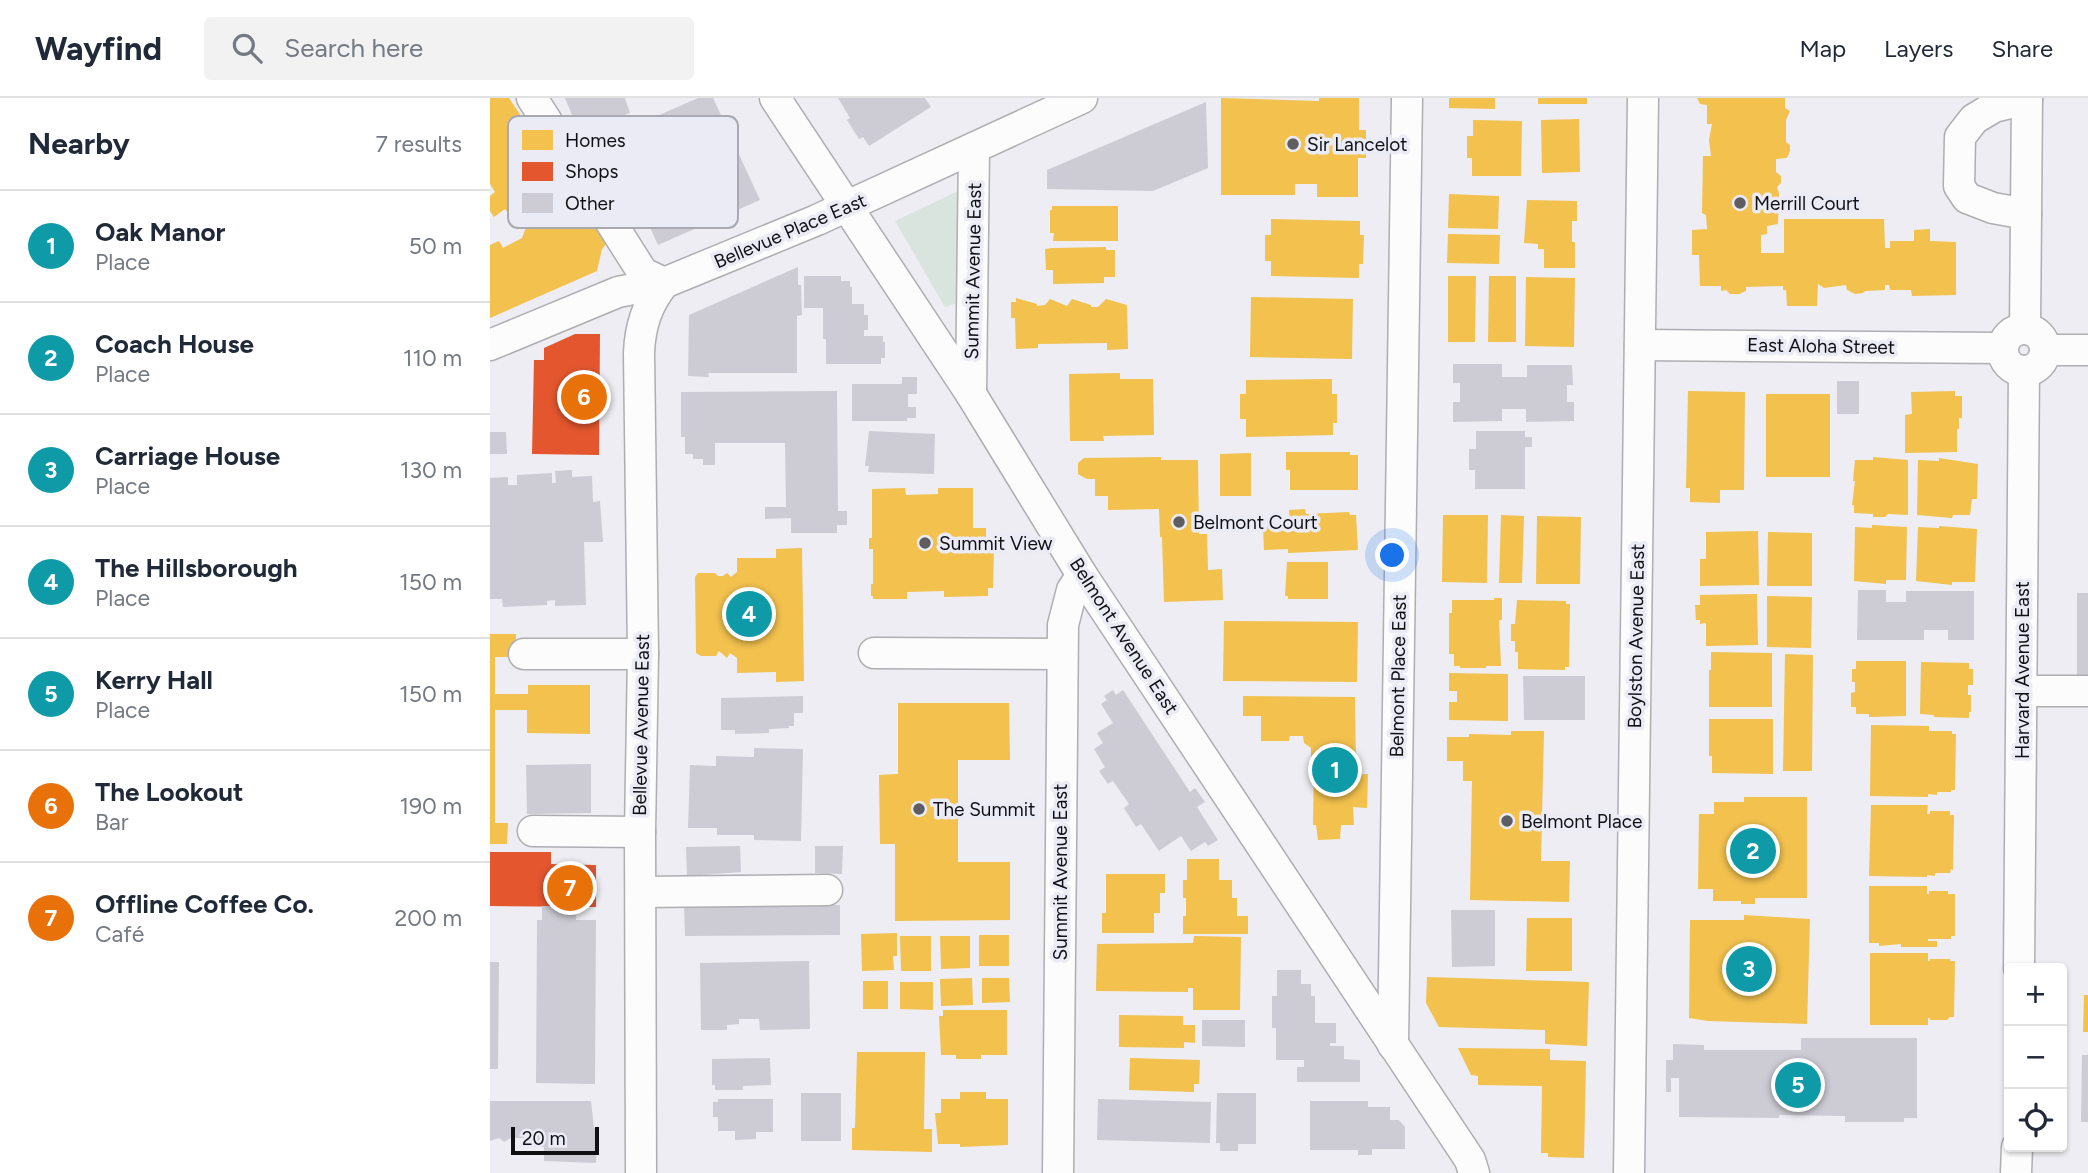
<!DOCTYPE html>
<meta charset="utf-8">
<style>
:root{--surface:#fff;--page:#f2f2f3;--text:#1f2937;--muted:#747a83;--line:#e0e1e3;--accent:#5d5d62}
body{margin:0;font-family:Figtree,sans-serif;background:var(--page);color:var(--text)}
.controls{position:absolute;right:21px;bottom:21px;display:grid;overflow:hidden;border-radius:7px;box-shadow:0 2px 5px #0004}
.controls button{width:63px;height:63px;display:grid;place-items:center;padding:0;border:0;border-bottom:2px solid var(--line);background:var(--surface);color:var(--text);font:35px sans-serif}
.scale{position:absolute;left:21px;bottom:18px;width:88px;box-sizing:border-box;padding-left:7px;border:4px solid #101014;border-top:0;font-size:19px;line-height:24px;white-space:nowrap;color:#101014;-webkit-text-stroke:5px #ebebf5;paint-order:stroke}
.you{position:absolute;left:903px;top:458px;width:24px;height:24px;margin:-18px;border:5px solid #fff;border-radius:50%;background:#1a73e8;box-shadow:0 0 0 10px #1a73e833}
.badge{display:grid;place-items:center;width:46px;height:46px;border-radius:50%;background:var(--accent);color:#fff;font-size:23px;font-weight:700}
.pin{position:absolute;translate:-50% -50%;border:4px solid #fff;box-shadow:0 2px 7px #0006}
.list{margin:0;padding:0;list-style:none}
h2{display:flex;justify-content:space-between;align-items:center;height:91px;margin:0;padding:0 28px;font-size:30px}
h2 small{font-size:23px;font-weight:400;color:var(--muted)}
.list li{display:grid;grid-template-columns:46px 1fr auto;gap:21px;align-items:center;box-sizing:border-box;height:112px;padding:0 28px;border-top:2px solid var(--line)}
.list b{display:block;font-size:26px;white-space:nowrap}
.list p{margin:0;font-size:23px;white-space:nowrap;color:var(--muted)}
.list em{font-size:23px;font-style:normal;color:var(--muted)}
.icon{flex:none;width:38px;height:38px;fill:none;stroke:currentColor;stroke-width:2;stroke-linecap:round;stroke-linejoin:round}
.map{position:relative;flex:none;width:1598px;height:1075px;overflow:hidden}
header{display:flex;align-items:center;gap:42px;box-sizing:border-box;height:98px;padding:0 35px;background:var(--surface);border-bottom:2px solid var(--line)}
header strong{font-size:33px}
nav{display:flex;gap:38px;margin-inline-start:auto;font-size:24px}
.search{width:490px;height:63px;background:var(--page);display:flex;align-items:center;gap:18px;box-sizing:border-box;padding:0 24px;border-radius:7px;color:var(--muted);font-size:26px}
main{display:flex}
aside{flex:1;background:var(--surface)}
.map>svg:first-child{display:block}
.green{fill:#dae4de}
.homes{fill:#f2c14e}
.shops{fill:#e4572e}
.building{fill:#cdccd5}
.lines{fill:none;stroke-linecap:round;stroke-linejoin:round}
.minor-casing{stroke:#aeaeb2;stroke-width:33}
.minor{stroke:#fcfcfd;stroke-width:30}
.poi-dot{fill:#5d5d62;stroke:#ebebf5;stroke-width:2.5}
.labels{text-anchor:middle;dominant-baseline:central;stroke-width:7;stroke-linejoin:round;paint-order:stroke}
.poi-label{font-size:19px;fill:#101014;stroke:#ebebf5;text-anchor:start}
.street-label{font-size:19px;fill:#101014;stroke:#ebebf5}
.key{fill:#ebebf5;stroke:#a9a9b2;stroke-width:2}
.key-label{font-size:19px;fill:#101014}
</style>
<header>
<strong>Wayfind</strong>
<div class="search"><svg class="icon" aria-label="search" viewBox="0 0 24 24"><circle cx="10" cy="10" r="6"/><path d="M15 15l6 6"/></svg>Search here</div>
<nav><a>Map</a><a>Layers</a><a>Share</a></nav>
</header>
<main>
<aside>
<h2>Nearby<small>7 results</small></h2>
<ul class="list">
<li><span class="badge" style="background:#0f9aa8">1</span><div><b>Oak Manor</b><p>Place</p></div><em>50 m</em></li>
<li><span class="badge" style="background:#0f9aa8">2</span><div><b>Coach House</b><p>Place</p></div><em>110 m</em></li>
<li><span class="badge" style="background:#0f9aa8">3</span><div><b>Carriage House</b><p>Place</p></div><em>130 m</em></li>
<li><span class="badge" style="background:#0f9aa8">4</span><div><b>The Hillsborough</b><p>Place</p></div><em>150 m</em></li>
<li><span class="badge" style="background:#0f9aa8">5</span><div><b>Kerry Hall</b><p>Place</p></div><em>150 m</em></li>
<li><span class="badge" style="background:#e8710a">6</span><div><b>The Lookout</b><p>Bar</p></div><em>190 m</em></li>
<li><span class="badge" style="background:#e8710a">7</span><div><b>Offline Coffee Co.</b><p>Café</p></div><em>200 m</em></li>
</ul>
</aside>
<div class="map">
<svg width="1598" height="1075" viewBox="0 0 1598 1075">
<rect width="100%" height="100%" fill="#ededf3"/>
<!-- green -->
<path class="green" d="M472 91 470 204 455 209 405 123Z"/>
<!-- homes -->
<g class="homes">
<path d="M0 0H19L116 146 112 151 107 173 0 220V147L9 143 13 150 32 140 36 129 30 127 32 124 25 112 19 116 15 111 4 119 0 113V98L5 94 0 86Z"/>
<path d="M731 0 829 3V0H869V32H876V60H868V99H827V86H805V97H731Z"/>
<path d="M959 0H1005V11L959 10Z"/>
<rect x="1048" y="0" width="49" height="6"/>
<path d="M1207 0H1295V10L1300 13 1296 22V44L1300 47V53L1297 60 1286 61V74L1291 78V85L1287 89 1289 95 1288 126 1277 128V136L1271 137V155H1294V121H1394L1395 150H1400V143H1424V132L1440 131V143L1466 144V197L1422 198 1421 192H1400L1399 187H1395V192L1375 193 1373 195 1365 196 1357 192 1356 187 1334 190 1328 186 1327 208H1297L1296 192H1293V188L1256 189V193L1249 196H1240L1236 192 1231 193V188H1210L1209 157H1202V132L1217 131 1216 117 1212 115 1213 58H1221L1219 42 1222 26H1217V7L1210 6Z"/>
<path d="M1089 21 1090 74 1052 75 1051 22Z"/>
<path d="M983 22 1032 23 1031 78H982V60H977V38H983Z"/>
<path d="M959 96 1009 98 1008 131 958 130Z"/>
<path d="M1037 102 1087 103V123H1082V144H1085V170H1054V151H1048V146L1034 145Z"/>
<path d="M562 108H628V143H563L564 135H560V112H562Z"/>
<path d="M781 121 870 123V137H874L873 166H869V180L781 178V163H775V137H781Z"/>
<path d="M958 136 1010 137 1009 166 957 165Z"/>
<path d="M616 149V152H625V179H614V185L563 186V172H556L555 151 562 150Z"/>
<path d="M958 178H986L985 244H958Z"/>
<path d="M999 178H1026V244H998Z"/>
<path d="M1036 179 1085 180 1084 249 1035 248Z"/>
<path d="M761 199 863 201 862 261 760 259Z"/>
<path d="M526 200 547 206V208L555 207 560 201 577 208 582 201 601 207V209H608L616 201 637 207 638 251 617 252V245L548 246V250L526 251 525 220H521V204H526Z"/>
<path d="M630 275V281H663L664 337 613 338 614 343H580L579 276Z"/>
<path d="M842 281V296H847V325H843V337L756 339V321H750V296H756V282Z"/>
<path d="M1198 293 1255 294 1254 392H1230V405L1200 404V390H1196Z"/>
<path d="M1465 293V298H1472V320H1469V331H1467V354L1415 355V317L1422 316 1421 294Z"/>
<rect x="1276" y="296" width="64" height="83"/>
<path d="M796 354H860V357H868V392H800V372H796Z"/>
<path d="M761 355V398H730V356Z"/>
<path d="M671 359V362H708L709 436H717L718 472 732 471 733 502 674 504 672 439H670L669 411 618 412V398H605V381H597L588 376V365L594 360Z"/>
<path d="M1383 359 1418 362V417L1398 416 1395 419H1383V416L1364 415V407H1362L1365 383H1363L1365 362H1383Z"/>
<path d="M1449 360 1488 366 1487 401H1482L1480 417H1463L1462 420 1427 417 1428 362 1449 363Z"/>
<path d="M415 390 416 397 448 396V390H483V430H496V439H491V450H504L503 490H498V498L454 499V493L417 494V501H383V498H381V486H383V451H379V440H382V391Z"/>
<path d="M815 411 816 416 859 414 860 417H866L868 452 798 455V451L774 452 773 429 800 428 799 412Z"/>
<path d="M953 417H998L997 485 952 484Z"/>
<path d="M1011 417 1034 418 1032 485H1009Z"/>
<path d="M1047 418 1091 419 1090 486H1046Z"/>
<path d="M1382 427 1417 429 1416 482H1396V486L1364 483 1365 429 1382 430Z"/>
<path d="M1449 428 1487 431 1485 484H1462V487L1426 483 1428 429 1449 430Z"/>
<path d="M1268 433 1269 487 1210 488V461H1216V434Z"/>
<path d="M1278 434 1322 435V488H1277Z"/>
<path d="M312 450 314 583 286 584V574L247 575V560L240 555 237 560 229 553 226 558H211L206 555 205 479 208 475H225L228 478H233L237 475 241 479 247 474V460H286V451Z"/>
<path d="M797 464H838V501H798V498H795Z"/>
<path d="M1267 496 1268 547 1216 548V525L1210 526V522H1206L1205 507H1210V497Z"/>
<path d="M1277 498 1322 499 1321 550 1277 549Z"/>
<path d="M1004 500H1012V522H1009L1011 568H996V570H970V568H964V556H959V515H962V502H1004Z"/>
<path d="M1027 502 1076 503V506H1080L1079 569H1075V572L1028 571V554H1025V543H1021V526H1025Z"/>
<path d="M734 523 868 524 867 584 733 583Z"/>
<path d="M0 536H26V559H5V596H38V587H100V636L37 635V612H5V725H18L17 746H0Z"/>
<path d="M1221 554 1282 555V609H1219V572H1221Z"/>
<path d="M1295 556 1323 557 1322 673H1293Z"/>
<path d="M1366 563H1416V618L1379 619V616H1366V609H1361V595L1365 594V584H1362V571H1366Z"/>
<path d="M1431 564 1479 565V571H1483V587H1478V597H1481V614H1479V620L1444 619V617L1430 616Z"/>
<path d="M959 575 1018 576V623L959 622V604H967V593H959Z"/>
<path d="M753 598 865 599 866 677 878 676 877 710 863 709 864 727H851L850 741 828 742 826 727H823L824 667 821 666V650L814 645 813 638H800L799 643H771V618H753Z"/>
<path d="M408 605H519L520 662H468V764H520V822L405 823V746H390L389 677 408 676Z"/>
<path d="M1219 621H1283V676L1222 675V658H1219Z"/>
<path d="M1381 627 1439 628V633H1462V636H1466L1465 692H1461V694H1447V697L1438 696V699L1380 698Z"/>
<path d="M1021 633H1054L1051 763H1080L1079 804 980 802 982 683H973V663H957V639H979V636L1021 637Z"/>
<path d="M1254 699H1317V800H1265V806H1251V803H1223V791H1208L1209 716H1224V704H1254Z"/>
<path d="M1381 707H1438L1437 716H1440V713H1460V717H1464L1463 772 1461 771 1460 775H1445V778L1437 777V779L1379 778Z"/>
<path d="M697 761H729V782H742V800H747V818H758V836H693V818H696V800H693V782H697Z"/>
<path d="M616 776H675V795H670V815H664V835H612V815H616Z"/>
<path d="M1379 788H1437V796H1439V793H1458V796H1465V838H1461V841H1438V843H1447V849H1411V846L1389 848V845H1379Z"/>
<path d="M1254 817 1320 821 1317 926 1218 923 1199 920 1200 822H1254Z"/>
<path d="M1037 820H1082V873H1036Z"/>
<path d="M407 835V858H403L404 872 372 873 371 836Z"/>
<rect x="489" y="837" width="30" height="31"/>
<path d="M410 838H441V873H411Z"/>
<path d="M450 838H480V870L451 871Z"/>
<path d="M704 838 751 839 750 912H703V890H698V894L606 893 607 846 703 845Z"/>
<path d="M1380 855H1438V863H1440V861H1460V863H1465L1464 919H1460L1457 922H1440V920H1438V927H1380Z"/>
<path d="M937 879 1099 884 1097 948 1055 946V932L949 929 936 905Z"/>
<path d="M482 880 483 907 451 908 450 881Z"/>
<path d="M492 880H519L520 904 492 905Z"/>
<rect x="373" y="883" width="25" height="28"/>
<path d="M410 884H443V912L410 911Z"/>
<path d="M1594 897H1598V934H1593Z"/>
<path d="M453 912H517V957H491V961H466V957H451L449 918H453Z"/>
<path d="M629 917 693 918V927H705V945L694 944V950L629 949Z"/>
<path d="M968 950 1060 951V962L1096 963 1094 1060 1058 1059V1055H1051L1052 988 988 987V978L981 977Z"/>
<path d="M367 954H435L434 1031H442V1054L362 1052V1030H365Z"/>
<path d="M640 960 710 962 709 986H704V994L639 992Z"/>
<path d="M470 994H496V1001H518V1047L470 1049V1046H448L445 1015H451V1001H470Z"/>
</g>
<!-- shops -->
<g class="shops">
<path d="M85 236H110L109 357 42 356 44 262H54V250Z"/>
<path d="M0 754H61V766L106 767V809L0 808Z"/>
</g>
<!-- building -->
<g class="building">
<path d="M75 0H135L140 15 113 25 114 28 100 33 94 18 84 22Z"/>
<path d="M208 0H223L270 102 168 147 119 39Z"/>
<path d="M348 0H435L441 9 379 48 373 39 369 41 357 22 360 20Z"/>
<path d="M716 4 718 70 663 93 557 91V72Z"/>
<path d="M308 169V187H311L312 217 307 218V275H218L219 279 198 278 199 217Z"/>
<path d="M314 178H351V183H360V189H362V206H374V217H378V232H374V238H393V244H395V260H391V266H336V241H333V210H314Z"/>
<path d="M963 266H1012V279H1037V267H1082L1083 287H1077V304H1084V323L1036 324V311H1012V323L963 324V304H970V285H963Z"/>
<path d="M412 279H427V296H418V309H426V320H417V323H362V286H412Z"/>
<rect x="1347" y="283" width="22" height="33"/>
<path d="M347 293 348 413H357V427H347V435H301V420L275 421V409H296L295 345H225V367H213V361H203V356H195V339H191V294Z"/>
<path d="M379 333 445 336 444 376 378 374 379 368H375Z"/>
<path d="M986 333H1035V339H1042V349H1035V391H985V372H979V351H986Z"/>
<path d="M0 334H16L17 356H0Z"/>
<path d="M82 372V379L102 378 103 404 110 403 113 444H94L96 507 65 508V502L57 503V507L13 509 12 501H0V380L18 379V387H27V377L62 375V385H66L65 373Z"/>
<path d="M1368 492H1396V504H1416V493H1484V542H1458V532H1434V542H1367Z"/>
<path d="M1587 495H1598V586L1587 585Z"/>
<path d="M1033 578H1095V622H1034Z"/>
<path d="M623 592 626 597 633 592 700 694 705 690 715 704 707 709 728 742 718 748 715 744 701 753 691 738 669 753 651 726 646 729 634 710 639 706 623 683 618 686 609 673 615 669 604 651 613 645 607 635 623 625 611 606 617 602 614 598Z"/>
<path d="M313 598V615H304V628H299V630L279 631V635L245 636V632H231V600Z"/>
<path d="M264 650 313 651 311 743 264 742V737H227V730H198L200 667 226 668V658L264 659Z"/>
<path d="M101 666V715L37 716 36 667Z"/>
<path d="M250 748 251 774 197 778 196 749Z"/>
<path d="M325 748H353L352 776 325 775Z"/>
<path d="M350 807V837L195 838 194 808Z"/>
<path d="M52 808 87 809 86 822H106L105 986 46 985 47 822H52Z"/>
<path d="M961 812H1005V868L962 869Z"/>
<path d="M319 863 320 931 270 932 269 921H249V926L237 927V932H211L210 865Z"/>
<path d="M0 864H9L8 971H0Z"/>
<path d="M787 872H811V886H821V898H825V925H846V945H840V948H854V961L870 962V984H807V969H814V962H786V930H782V898H787Z"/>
<path d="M712 922H755V949L712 948Z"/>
<path d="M1311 940H1427V1020H1414V1024H1355V1018L1289 1017V1020L1189 1019V980H1181V994H1176V962H1183V946L1214 947V952H1311Z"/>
<path d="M1592 957H1598V1024H1591Z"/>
<path d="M280 960 281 987 253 988V992H225V987H222V961Z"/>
<rect x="311" y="995" width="40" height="48"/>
<path d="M727 995H766V1046H748V1053H730V1045H726Z"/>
<path d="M228 1001H283V1034H266V1041L245 1042V1033H228V1019H223V1004H228Z"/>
<path d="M608 1001 721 1004 720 1045 607 1042Z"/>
<path d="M0 1003H101L104 1030H107L106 1065 54 1063V1049L38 1048 39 1040H21L14 1044 9 1040 0 1043Z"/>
<path d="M820 1003H878V1009H900V1022H909L915 1029V1051H882V1057H868V1052H820Z"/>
</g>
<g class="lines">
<defs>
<g id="minor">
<path d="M42 0 153 175 174 185"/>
<path d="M285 0 481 296 592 477 980 1062 984 1075"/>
<path d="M1536 116 1503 110 1477 100 1469 88 1470 39 1484 21 1504 9 1537 1"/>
<circle cx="1534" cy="252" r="21"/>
<path d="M1535 231 1537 0"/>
<path d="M0 247 128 194 174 185 327 122 592 0"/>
<path d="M1150 247 1513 250"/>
<path d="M1555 252H1598"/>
<path d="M481 296 484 50"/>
<path d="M384 555 572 556"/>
<path d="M34 556H153"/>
<path d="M1532 593H1598"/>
<path d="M43 733 150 734"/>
<path d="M151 794 337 792"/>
<path d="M1529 870 1534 273"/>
<path d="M903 947 917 0"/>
<path d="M151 1075 150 734 153 556 149 255C150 228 157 206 174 185"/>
<path d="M568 1075 573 527 582 492 592 477"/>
<path d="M1139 1075 1153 0"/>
<path d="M1526 1075 1527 1049"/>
</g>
</defs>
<!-- minor casing -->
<use href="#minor" class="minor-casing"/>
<!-- minor -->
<use href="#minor" class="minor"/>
</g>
<!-- markers -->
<g class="poi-dot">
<circle cx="803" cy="46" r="7"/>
<circle cx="1250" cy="105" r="7"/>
<circle cx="689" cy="424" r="7"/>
<circle cx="435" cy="445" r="7"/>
<circle cx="429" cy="711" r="7"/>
<circle cx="1017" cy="723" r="7"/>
</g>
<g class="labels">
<!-- poi labels -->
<g class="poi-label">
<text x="817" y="46">Sir Lancelot</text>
<text x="1264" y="105">Merrill Court</text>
<text x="703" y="424">Belmont Court</text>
<text x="449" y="445">Summit View</text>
<text x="443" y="711">The Summit</text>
<text x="1031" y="723">Belmont Place</text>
</g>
<!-- street labels -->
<g class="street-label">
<text transform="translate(300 133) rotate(-23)">Bellevue Place East</text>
<text transform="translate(483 173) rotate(-89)">Summit Avenue East</text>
<text transform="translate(1331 248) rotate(1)">East Aloha Street</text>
<text transform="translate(634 538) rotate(57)">Belmont Avenue East</text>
<text transform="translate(1146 538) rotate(-89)">Boylston Avenue East</text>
<text transform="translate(1532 572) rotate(-90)">Harvard Avenue East</text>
<text transform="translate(908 578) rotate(-89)">Belmont Place East</text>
<text transform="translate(151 627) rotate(-89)">Bellevue Avenue East</text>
<text transform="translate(570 774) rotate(-90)">Summit Avenue East</text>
</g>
</g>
<!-- legend -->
<rect x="18" y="18" width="230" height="112" rx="10" class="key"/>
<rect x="32" y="32" width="31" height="20" fill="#f2c14e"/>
<rect x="32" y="64" width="31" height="19" fill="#e4572e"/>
<rect x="32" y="95" width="31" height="20" fill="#cdccd5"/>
<g class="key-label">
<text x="75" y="49">Homes</text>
<text x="75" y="80">Shops</text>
<text x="75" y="112">Other</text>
</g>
</svg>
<div class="controls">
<button>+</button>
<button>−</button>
<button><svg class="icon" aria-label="locate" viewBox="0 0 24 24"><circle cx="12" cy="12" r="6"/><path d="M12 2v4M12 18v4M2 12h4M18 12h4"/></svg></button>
</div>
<div class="scale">20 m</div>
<div class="you"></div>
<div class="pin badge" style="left:845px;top:672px;background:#0f9aa8">1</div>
<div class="pin badge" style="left:1263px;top:753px;background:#0f9aa8">2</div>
<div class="pin badge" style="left:1259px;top:871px;background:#0f9aa8">3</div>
<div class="pin badge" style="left:259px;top:516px;background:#0f9aa8">4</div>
<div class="pin badge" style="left:1308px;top:987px;background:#0f9aa8">5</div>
<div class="pin badge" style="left:94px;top:299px;background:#e8710a">6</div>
<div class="pin badge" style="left:80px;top:790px;background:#e8710a">7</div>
</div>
</main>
